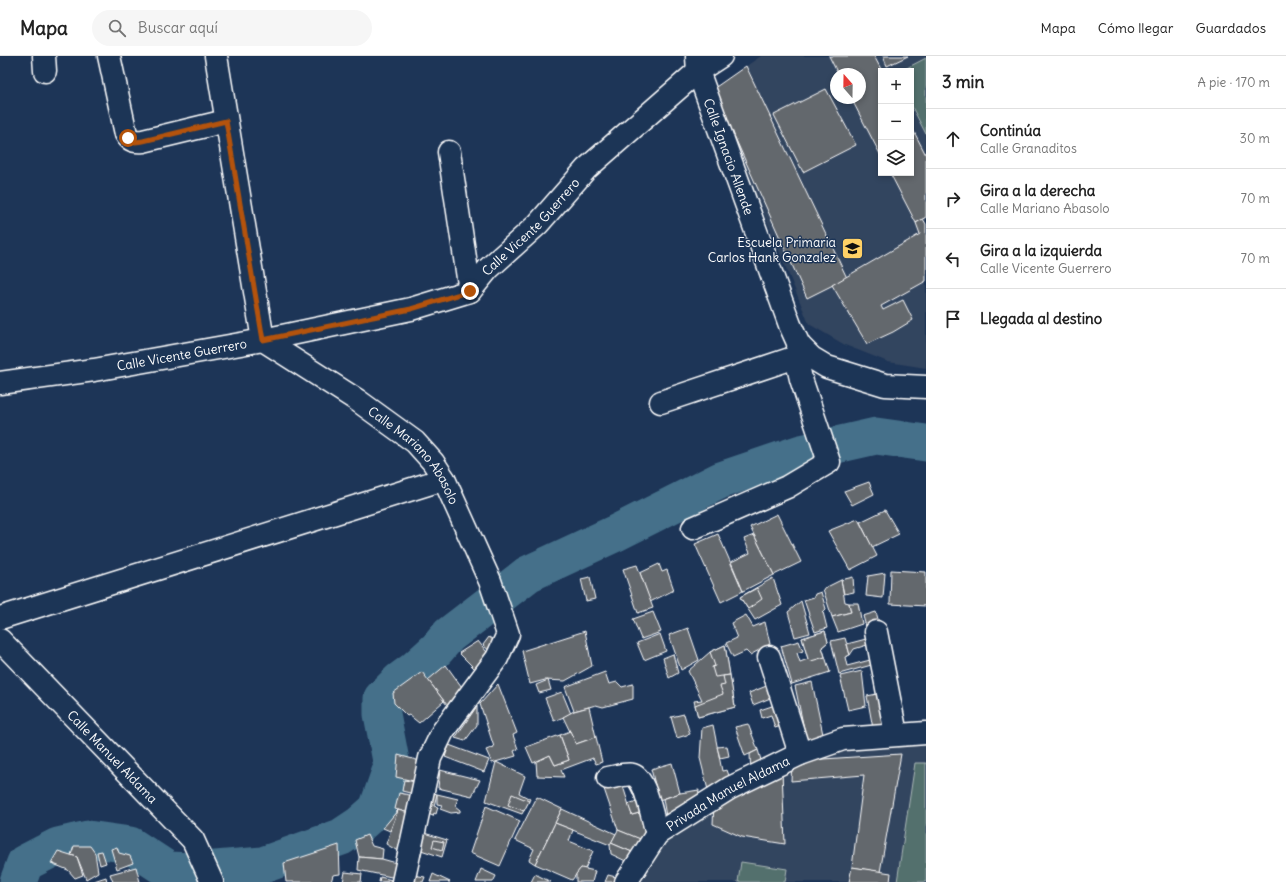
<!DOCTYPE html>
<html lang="es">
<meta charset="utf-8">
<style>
:root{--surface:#fff;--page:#f6f6f6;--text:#222;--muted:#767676;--line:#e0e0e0}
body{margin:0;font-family:Delius,sans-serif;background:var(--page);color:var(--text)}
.controls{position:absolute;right:12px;top:12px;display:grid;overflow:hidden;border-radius:0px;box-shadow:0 2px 6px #0003}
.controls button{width:36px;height:36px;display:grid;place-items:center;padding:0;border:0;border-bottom:1px solid var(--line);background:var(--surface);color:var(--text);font:20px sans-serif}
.compass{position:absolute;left:830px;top:12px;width:36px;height:36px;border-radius:50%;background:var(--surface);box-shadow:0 2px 6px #0003;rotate:340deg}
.stop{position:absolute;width:12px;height:12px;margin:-9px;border:3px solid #b45309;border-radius:50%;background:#fff}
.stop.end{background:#b45309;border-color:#fff;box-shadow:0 1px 4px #0008}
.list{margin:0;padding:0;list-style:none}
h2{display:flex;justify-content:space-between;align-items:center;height:52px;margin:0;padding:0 16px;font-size:17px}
h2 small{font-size:13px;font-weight:400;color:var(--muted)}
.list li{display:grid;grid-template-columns:26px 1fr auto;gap:12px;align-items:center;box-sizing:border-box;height:60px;padding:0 16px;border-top:1px solid var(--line)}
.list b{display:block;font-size:15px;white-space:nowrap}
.list p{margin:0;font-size:13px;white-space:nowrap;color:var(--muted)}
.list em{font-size:13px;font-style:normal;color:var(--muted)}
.icon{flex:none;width:22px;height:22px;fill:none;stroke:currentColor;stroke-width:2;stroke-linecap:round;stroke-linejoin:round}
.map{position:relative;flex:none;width:926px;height:826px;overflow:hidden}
header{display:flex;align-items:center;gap:24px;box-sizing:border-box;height:56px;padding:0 20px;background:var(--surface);border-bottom:1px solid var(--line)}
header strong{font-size:19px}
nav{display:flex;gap:22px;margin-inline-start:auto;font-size:14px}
.search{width:280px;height:36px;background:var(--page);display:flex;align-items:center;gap:10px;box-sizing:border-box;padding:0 14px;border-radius:22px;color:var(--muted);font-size:15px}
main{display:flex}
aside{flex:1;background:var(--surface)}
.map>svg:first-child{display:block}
.built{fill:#32445e;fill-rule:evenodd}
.green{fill:#536f6d;stroke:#a9b7b6}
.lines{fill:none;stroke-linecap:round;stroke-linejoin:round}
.river{stroke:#44708a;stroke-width:37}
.building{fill:#63676d;stroke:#fff}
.minor-casing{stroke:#fff;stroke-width:25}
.minor{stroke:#1d3557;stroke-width:22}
.route{stroke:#b45309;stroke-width:5}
.labels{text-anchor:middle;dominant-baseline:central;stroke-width:3;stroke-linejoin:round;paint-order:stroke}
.street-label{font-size:13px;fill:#fff;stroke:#1d3557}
.poi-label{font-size:13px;fill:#fff;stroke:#1d3557;text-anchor:end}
</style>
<header>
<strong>Mapa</strong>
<div class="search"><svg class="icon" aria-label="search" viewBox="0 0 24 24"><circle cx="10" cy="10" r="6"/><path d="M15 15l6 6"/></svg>Buscar aquí</div>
<nav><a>Mapa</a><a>Cómo llegar</a><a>Guardados</a></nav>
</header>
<main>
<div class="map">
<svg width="926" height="826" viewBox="0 0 926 826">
<rect width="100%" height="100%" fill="#1d3557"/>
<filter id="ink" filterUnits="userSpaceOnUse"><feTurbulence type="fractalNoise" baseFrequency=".025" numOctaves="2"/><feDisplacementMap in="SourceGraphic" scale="8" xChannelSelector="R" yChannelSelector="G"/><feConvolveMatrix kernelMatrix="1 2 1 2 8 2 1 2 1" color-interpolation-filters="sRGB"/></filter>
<g filter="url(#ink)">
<!-- built -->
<g class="built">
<path d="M761 0H926V312L888 306 845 289 809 268 713 33ZM881 15H911V117H881ZM836 18H860V42H836Z"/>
<path d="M855 682 926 683V826H634L657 778Z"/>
</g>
<!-- green -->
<g class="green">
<path d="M926 2V78L911 49V15H901Z"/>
<path d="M915 707H926V826H897Z"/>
<path d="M741 806 787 813 785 826H738Z"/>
</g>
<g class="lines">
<!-- river -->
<path class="river" d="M18 826 25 807 58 790 88 783 130 789 168 814 192 815 263 809 341 781 359 769 377 753 392 710 382 658V642L399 625 414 614 437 593 449 579 528 518 616 477 721 424 801 397 876 380 926 387"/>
</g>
<!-- building -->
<g class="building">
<path d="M829 0H874L882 15H881V100L851 42H860V18H838Z"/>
<path d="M883 0H908L887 10Z"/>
<path d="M746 10 847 222 807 242 713 33Z"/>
<path d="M826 33 856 89 803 116 774 59Z"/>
<path d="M911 70 926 99V161L916 167 890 117H911Z"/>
<path d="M923 163 926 168V225L881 250 883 254 903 244 913 264 893 276 867 288 832 229 920 178 916 167Z"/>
<path d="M869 426 874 438 852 449 844 435Z"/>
<path d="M885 454 899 478 872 491 860 466Z"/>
<path d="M777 458 801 506 774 519 750 471Z"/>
<path d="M858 463 877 500 850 514 828 475Z"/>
<path d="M718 478 743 535 721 546 695 488Z"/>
<path d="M754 479 774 519 743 535 731 506 750 497 744 483Z"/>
<path d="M659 508 662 516 667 514 674 534 650 546 640 517Z"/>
<path d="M637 509 653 552 638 557 623 513Z"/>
<path d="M891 514 926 516V550L890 548Z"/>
<path d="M885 517 883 542 866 540 868 520Z"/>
<path d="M590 521 595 543 586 545 581 523Z"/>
<path d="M853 521 854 536 844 538 841 524Z"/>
<path d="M773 522 782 549 755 564 740 541Z"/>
<path d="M841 524 845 546 849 547 851 556 832 561 823 533Z"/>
<path d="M757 532 762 543 748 553 740 541Z"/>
<path d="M821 536 826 553 823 556 827 572 815 576 804 544 814 541 815 538Z"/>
<path d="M801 545 810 577 795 581 788 556Z"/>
<path d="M849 547H858L862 568 838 576 832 561 851 556Z"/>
<path d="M653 556 661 576 641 583 633 563Z"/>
<path d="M876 556 880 570 867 574 863 560Z"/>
<path d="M746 559 753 571 765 566 770 588 750 599 746 595 733 601 726 587 737 582 731 567Z"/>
<path d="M688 572 699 604 681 614 669 579Z"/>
<path d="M585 575 592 610 565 625 545 624 530 628 522 595Z"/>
<path d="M825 575 828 586 822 591 830 616 792 628 781 590 799 585 803 595 797 597 800 606 808 603 802 582Z"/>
<path d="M825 575 828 586 822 591 825 601 811 605 808 603 802 582Z"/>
<path d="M660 578 666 595 644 604 637 587Z"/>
<path d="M489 581 499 588 492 597 483 589Z"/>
<path d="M845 582 850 599 845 601 847 610 874 603 875 608 839 618 831 585Z"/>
<path d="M866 583 867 589 854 593 850 599 847 588Z"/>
<path d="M478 585 490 600 477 615 459 597Z"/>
<path d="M725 589 735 651 698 661 694 645 702 644 688 615 710 596Z"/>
<path d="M725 589 730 619 715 621 712 611 715 610 710 596Z"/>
<path d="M673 598 678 617 669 622 663 602Z"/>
<path d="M446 609 464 634 450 653 428 624Z"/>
<path d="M862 615 866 650 848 654 840 620Z"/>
<path d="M422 616 444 645 419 667 409 659 407 660 394 647 393 637Z"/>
<path d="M605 616 609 628 617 626 622 631 633 628V643L603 651 596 649 574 655 565 631Z"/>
<path d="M730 619 735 651 698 661 695 649 723 638 720 630 725 629 723 620Z"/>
<path d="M548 624 551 634 539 637 536 629Z"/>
<path d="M812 626 825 688 808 692 795 630Z"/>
<path d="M498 628 517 677 513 679 518 693 514 695 516 700 492 707 486 694 494 691 480 648Z"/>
<path d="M769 629 773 641 753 649 749 637Z"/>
<path d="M562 636 571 658 554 665 545 642Z"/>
<path d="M882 637 889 675 874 678 867 640Z"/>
<path d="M778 648 784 669 775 672 771 659 762 662 760 654Z"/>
<path d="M477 650V669L465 685 455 682Z"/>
<path d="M589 651 596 681 576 688 563 661 574 655Z"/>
<path d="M684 658 690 678 677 682 671 661Z"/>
<path d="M748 668 758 694 745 700 735 671Z"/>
<path d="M713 669 722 715 727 714 732 728 708 734 700 702 702 672Z"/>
<path d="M570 675 576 688 596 681 602 706 596 708 593 702 561 714 564 721 537 720 536 705 550 699 555 709 569 704 560 679Z"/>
<path d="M560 679 569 704 555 709 550 699 533 707 526 691Z"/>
<path d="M449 689 489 704 484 716 445 701Z"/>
<path d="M727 690 729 700 720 702 717 691Z"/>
<path d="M758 694 763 711 751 719 750 698Z"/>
<path d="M901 698 880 816 852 811 864 719 791 725 792 705Z"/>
<path d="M398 699 424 706 418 726 396 721Z"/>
<path d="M496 706 525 720 519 737 530 743 522 758 486 745Z"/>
<path d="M672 707 680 737 659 744 651 713Z"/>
<path d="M440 714 480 724 472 740 438 732Z"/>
<path d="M782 715 785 788 742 781 713 768 714 748Z"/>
<path d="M404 724 416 726 414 738 402 735Z"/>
<path d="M622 727 632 759 646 755 653 778 644 785 618 774 603 730Z"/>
<path d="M699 734 697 749 666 760 663 743 680 737Z"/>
<path d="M431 736 437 738 434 750 438 751 436 758 434 757 433 760 426 757Z"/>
<path d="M399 737 415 740 412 758 395 753Z"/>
<path d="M437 738 458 743 455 750 460 754V756L451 757 440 753 442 749 437 748Z"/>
<path d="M512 738 529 745 524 755 508 749Z"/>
<path d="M537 741 562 753 535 808 529 804 534 793 515 784Z"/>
<path d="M643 743 646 755 632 759 628 748Z"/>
<path d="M486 750 520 765 500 810 470 797Z"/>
<path d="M562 753 616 778 610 789 555 767Z"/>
<path d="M398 754 412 758 401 797 386 788Z"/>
<path d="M398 754 390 775 383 772Z"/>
<path d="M555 767 573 774 569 785 593 795 585 813 581 812 572 824 535 808Z"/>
<path d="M618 774 648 786 643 797 634 793 632 796 611 787Z"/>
<path d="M424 777 447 784 442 801 418 793Z"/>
<path d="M367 779 372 790 383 793 382 803 359 801 355 784Z"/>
<path d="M434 784 444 786 442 794 432 791Z"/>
<path d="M611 787 632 796 634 793 643 797 634 809 611 798 610 789Z"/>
<path d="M339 789 340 818 333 819 331 826H286L284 807Z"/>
<path d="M74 790H90L95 797 98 816 86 823 77 801 71 799Z"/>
<path d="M117 791 119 797 130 800 133 807 117 813 111 793Z"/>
<path d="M58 795 77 801 83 819 75 822 68 814 51 807Z"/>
<path d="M102 795 106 807 100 809 97 796Z"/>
<path d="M359 801 382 803 400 808 396 822 358 814Z"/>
<path d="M136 811 140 826H113L110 818Z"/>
<path d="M852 811 891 817 890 826H849Z"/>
<path d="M581 812 595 815 592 826H576V818Z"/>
<path d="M481 813 496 820 493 826H476Z"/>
<path d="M345 816 362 818 361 826H343Z"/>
<path d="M433 818 450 826H430Z"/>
<path d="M535 818 551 826H531Z"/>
<path d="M413 819 425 821 423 826H411Z"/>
<path d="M608 819 624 823 623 826H605Z"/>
<path d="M106 821 107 826H94V825Z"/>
<path d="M380 821 396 825 379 826Z"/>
</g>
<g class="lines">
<defs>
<g id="minor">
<path d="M44 0 45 15"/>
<path d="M109 0 126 78C130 85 135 86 143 85L226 65"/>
<path id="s1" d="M216 0 263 284 357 344 415 386 433 406 444 423 490 525 508 578 497 602 443 675 430 702 403 826"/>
<path id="s2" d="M697 1 698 15 790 269 799 289 812 302 827 311 885 329 926 331"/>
<path d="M449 96 470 235"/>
<path id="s3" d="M0 327 94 314 263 284 411 253 470 235 488 213 538 168 586 113 698 15 721 0"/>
<path d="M661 346 796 301"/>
<path d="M693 472 787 431 829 406 801 323 796 301 799 289"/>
<path d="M0 562 444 423"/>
<path d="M876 576 896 678"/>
<path id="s4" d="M0 584 193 784 212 826"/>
<path d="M769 601 800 698"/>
<path d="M608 722C615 721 626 717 633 719 646 723 653 765 657 778"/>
<path id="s5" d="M626 826 657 778 730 732 800 698 843 683 926 677"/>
</g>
</defs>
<!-- minor casing -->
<use href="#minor" class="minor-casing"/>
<!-- minor -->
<use href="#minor" class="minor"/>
</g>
</g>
<g class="lines" filter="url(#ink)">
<!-- route -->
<path class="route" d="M128 82 135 86 143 85 226 65 263 284 411 253 470 235"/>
</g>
<!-- icons -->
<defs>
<symbol id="school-square" viewBox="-11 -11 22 22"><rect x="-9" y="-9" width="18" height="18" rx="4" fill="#ffd166" stroke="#1d3557"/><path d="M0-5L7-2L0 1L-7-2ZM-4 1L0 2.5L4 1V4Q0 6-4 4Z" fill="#111"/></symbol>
</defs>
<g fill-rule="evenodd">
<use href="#school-square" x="840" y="180" width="25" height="25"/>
</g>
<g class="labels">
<!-- street labels -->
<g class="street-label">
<text stroke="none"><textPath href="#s2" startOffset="105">Calle Ignacio Allende</textPath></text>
<text stroke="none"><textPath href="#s3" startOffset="568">Calle Vicente Guerrero</textPath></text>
<text stroke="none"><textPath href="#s3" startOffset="184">Calle Vicente Guerrero</textPath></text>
<text stroke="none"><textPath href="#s1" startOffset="480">Calle Mariano Abasolo</textPath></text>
<text stroke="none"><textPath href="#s4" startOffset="162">Calle Manuel Aldama</textPath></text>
<text stroke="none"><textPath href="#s5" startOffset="139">Privada Manuel Aldama</textPath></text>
</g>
<!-- poi labels -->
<g class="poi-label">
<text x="836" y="186">Escuela Primaria<tspan x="836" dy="15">Carlos Hank Gonzalez</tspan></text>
</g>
</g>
</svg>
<div class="controls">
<button>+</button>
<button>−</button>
<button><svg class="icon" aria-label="layers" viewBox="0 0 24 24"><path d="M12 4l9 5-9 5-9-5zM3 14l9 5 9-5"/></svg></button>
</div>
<svg class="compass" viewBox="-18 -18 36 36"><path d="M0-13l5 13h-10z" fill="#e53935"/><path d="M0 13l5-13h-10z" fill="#767676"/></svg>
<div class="stop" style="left:128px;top:82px"></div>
<div class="stop end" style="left:470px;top:235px"></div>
</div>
<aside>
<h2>3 min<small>A pie · 170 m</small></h2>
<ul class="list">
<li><svg class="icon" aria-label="ahead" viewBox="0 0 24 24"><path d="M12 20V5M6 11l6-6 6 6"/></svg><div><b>Continúa</b><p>Calle Granaditos</p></div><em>30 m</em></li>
<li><svg class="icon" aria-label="right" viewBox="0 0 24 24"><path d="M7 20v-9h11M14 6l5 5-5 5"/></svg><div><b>Gira a la derecha</b><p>Calle Mariano Abasolo</p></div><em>70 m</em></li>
<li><svg class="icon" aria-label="left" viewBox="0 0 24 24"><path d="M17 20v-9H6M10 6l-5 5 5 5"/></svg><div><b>Gira a la izquierda</b><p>Calle Vicente Guerrero</p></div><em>70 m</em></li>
<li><svg class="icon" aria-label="arrive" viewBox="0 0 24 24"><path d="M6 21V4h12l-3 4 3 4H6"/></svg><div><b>Llegada al destino</b></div></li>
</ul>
</aside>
</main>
